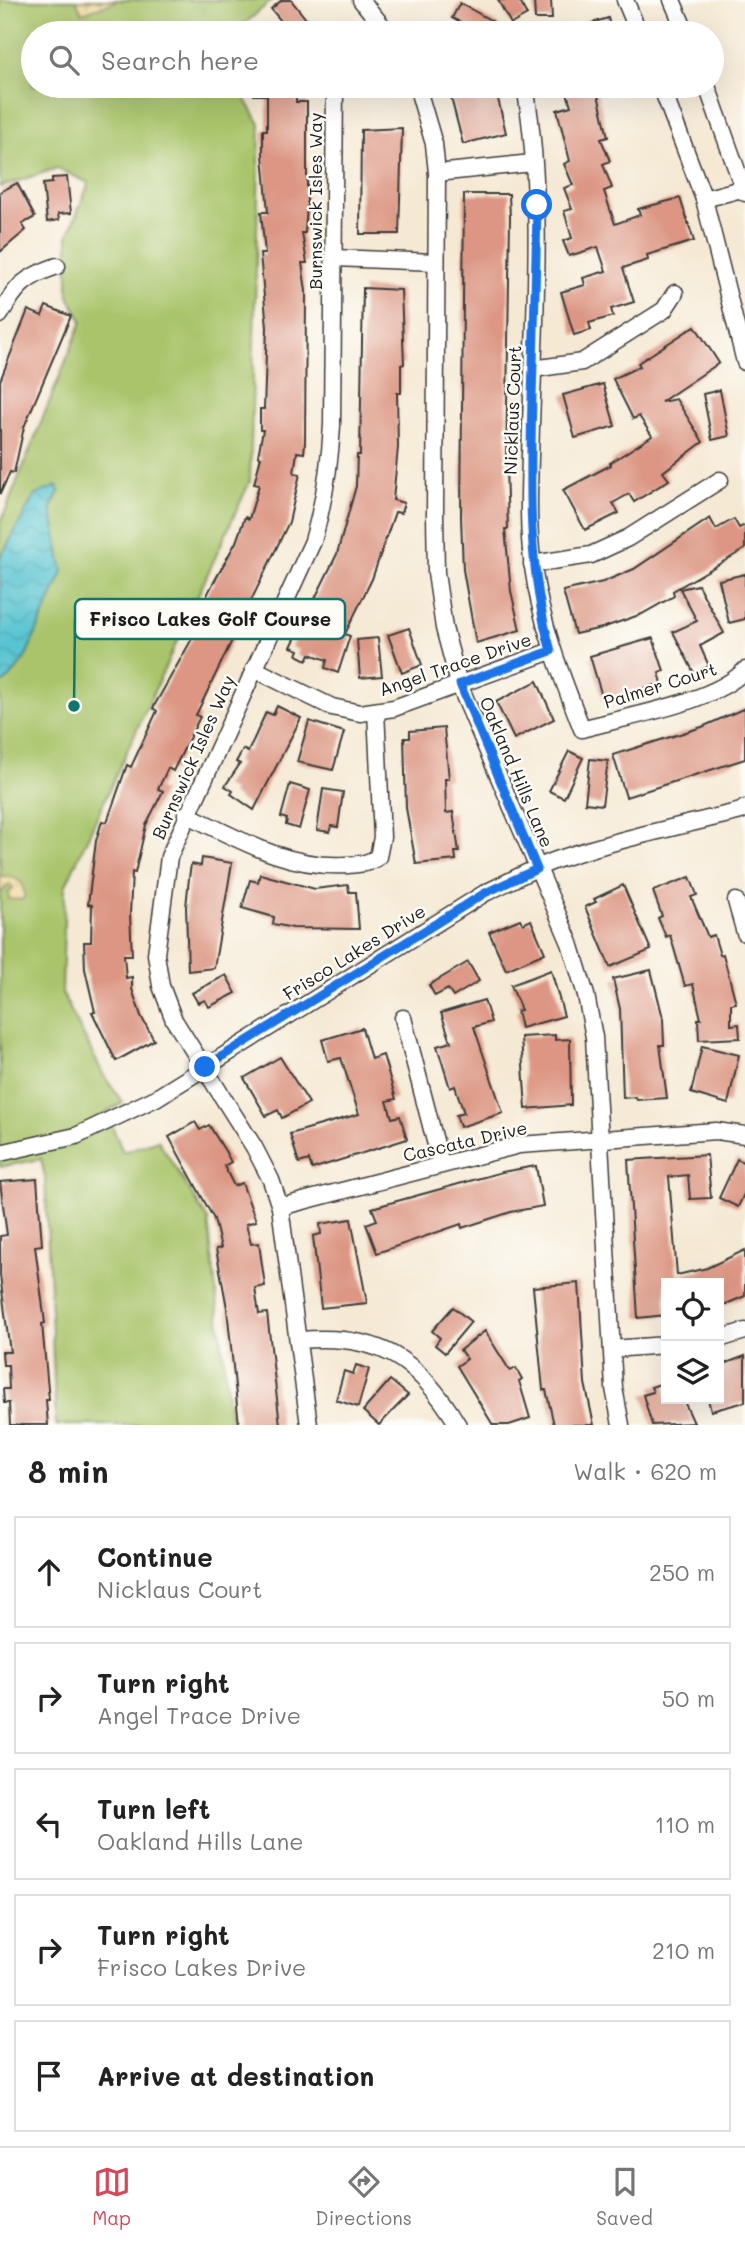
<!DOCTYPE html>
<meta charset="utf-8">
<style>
:root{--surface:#fff;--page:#f2f2f2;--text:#222;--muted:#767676;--line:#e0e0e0;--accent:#d1495b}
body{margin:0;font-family:Mali,sans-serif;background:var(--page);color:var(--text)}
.controls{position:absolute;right:21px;bottom:21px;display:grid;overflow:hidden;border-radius:0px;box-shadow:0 7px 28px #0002}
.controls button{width:63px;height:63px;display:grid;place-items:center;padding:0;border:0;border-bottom:2px solid var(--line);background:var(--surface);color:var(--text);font:35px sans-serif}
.stop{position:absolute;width:21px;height:21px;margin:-16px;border:5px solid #1a73e8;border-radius:50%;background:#fff}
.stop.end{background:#1a73e8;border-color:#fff;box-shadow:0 2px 7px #0008}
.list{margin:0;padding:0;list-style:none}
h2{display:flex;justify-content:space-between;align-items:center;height:91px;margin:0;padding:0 28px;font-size:30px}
h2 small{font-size:23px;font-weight:400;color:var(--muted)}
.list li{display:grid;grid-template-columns:46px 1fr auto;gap:21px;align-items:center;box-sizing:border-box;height:112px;margin:0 14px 14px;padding:0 14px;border:2px solid var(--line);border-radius:0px}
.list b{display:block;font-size:26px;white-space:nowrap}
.list p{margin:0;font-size:23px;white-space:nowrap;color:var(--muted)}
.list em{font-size:23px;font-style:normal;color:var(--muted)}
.icon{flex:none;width:38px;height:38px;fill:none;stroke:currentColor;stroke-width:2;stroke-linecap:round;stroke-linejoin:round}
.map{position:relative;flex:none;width:745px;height:1425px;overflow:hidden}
.search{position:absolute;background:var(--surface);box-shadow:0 7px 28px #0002;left:21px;right:21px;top:21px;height:77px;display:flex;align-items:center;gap:18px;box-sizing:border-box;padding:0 24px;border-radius:38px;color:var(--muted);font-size:26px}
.sheet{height:721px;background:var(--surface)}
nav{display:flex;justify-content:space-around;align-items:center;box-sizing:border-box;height:98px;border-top:2px solid var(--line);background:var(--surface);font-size:19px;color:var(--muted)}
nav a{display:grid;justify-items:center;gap:4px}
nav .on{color:var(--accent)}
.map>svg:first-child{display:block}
.grass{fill:#a9c46a;stroke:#627043;stroke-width:2}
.sand{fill:url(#sand-dots);stroke:#857b5d;stroke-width:2}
.water{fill:url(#water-waves);stroke:#3a7076;stroke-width:2}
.building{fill:#dc9683}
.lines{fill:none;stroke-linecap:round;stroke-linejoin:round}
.minor-casing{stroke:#3d3b38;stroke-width:19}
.minor{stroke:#fff;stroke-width:16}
.route{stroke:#1a73e8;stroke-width:9}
.labels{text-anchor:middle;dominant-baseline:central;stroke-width:5;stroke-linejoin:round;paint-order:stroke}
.street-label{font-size:18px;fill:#1c1c1c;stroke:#fdfcf7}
.leader{fill:none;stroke:#0f766e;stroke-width:2.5}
.callout-dot{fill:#0f766e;stroke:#fdfcf7;stroke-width:2.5}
.callout{fill:#fdfcf7;stroke:#0f766e;stroke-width:2.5}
.callout-label{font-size:19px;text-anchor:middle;font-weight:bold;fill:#1c1c1c}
</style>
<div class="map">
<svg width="745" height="1425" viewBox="0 0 745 1425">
<defs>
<pattern id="sand-dots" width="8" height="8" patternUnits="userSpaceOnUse" patternTransform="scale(1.75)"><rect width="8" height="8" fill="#eeda9e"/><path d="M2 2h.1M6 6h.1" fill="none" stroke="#ccba88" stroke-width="1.8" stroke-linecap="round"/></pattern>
<pattern id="water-waves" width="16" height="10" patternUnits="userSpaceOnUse" patternTransform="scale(1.75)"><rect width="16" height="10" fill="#58c4d1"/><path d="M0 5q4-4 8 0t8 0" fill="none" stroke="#4ca8b3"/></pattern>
</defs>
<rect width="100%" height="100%" fill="#fdfcf7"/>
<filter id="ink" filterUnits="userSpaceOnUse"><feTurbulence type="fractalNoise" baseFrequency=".0143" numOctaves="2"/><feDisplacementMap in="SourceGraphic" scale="14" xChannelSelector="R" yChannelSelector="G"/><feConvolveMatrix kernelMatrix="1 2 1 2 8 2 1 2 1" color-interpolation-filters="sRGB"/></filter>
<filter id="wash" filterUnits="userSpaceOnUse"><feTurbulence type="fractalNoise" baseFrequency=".00686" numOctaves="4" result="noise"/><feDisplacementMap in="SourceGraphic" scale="28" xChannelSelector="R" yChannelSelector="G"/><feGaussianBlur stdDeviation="1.57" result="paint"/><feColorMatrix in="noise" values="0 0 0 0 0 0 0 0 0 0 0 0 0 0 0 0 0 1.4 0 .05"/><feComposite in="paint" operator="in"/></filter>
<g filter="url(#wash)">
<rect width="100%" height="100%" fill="#f5e9d4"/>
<!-- grass -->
<path class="grass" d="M0 0H272L243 25V33H33V86H245V98L260 124 250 481 65 887 62 993 104 1076 123 1103 106 1112 123 1152 158 1140 208 1220 231 1425H56L45 1177 41 1159 0 1167V524L82 321 68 295V236L89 183 57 168 0 187Z"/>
<!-- sand -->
<g class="sand">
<path d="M76 0H114L115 2 82 13Z"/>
<path d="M0 876 13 877 22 883 25 895 22 900 9 899 8 893 13 888 10 884 0 893Z"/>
</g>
<!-- water -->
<path class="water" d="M57 486 59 492 51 508 63 572 25 658 10 678 0 685V558L35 495Z"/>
<g id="blocks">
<!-- building -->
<g class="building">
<path d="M282 0H291L317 33H291L271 9Z"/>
<path d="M498 0H519L527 15 511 24Z"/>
<path d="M534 0H551L552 19H535Z"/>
<path d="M460 3 499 25 494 33H480L452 18Z"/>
<path d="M608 18 612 33H566V31Z"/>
<path d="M254 86H296V102H307V205L305 233H302L307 263H302L306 291 305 443 304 453 297 452 294 473 300 474 289 522 196 715 200 717 173 771 168 768 158 789 163 791 146 825 135 873 132 872 130 914 132 955H124L126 978 132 977V989L141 1016 154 1040 116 1061 92 1012H95L85 969 84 942H91L92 905 88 904 96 841 102 821 107 822 127 765 131 767 157 711 153 708 193 637 189 635 209 591 236 542 245 517 249 519 259 485 254 484 261 457 258 456 263 430H260V409H264L267 327 260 254H265L261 212H268L263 155V130H267V95H254Z"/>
<path d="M448 86H495L506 133 463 144Z"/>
<path d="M565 86H596L608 137 601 139 610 161 603 164 612 188 604 191 615 224 640 215 638 209 680 198 694 241 647 255 648 260 623 268 634 302 611 309 613 316 589 323 591 330 574 335 561 292 585 285 583 278 606 271 598 247 569 256 563 241 572 238 564 211 572 209 564 188 573 185 564 164 570 161 557 110 571 106Z"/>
<path d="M402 128 399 234H360L361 130Z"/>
<path d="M67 177 71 213 58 214 59 220 47 222 43 184 52 183V178Z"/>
<path d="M17 183 35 217 22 224 26 230 0 252V192Z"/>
<path d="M464 194H509L510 218 506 467 508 529H505L511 591 520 630 476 643 463 570 461 517Z"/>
<path d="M363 288 401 290 404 364 401 365V393H397L398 447 393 500 404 503 401 513 395 512 372 579 345 634 350 636 338 673 325 668 327 660 310 654 307 660 297 655 299 650 291 647 337 554 356 486 357 455H360Z"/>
<path d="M46 306 71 316 24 427 14 473 10 472 0 494V381L28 310 42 316Z"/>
<path d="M695 326 719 363 661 402 676 399 703 442 663 472 669 480 634 502 629 494 613 503 619 513 585 530 563 490 611 465 610 463 652 436 639 416 633 419 613 379 640 366 638 363Z"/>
<path d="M603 384 615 426 575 438 563 395Z"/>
<path d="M720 390 729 436 712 440 703 394Z"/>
<path d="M710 518 716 529 734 519 739 528 745 525V549L673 591 674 596 642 614 602 628 575 634 563 591 603 582 634 569Z"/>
<path d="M745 574V619L729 623 719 580Z"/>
<path d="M698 585 724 633 700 646 709 666 694 673 673 632 697 621 680 589Z"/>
<path d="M409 628 422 665 402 673 388 635Z"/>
<path d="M378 638 382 676 360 678 357 640Z"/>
<path d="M653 638 664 671 659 673 662 683 603 700 590 656Z"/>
<path d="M537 681 554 719 514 739 496 702Z"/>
<path d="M277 706 301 718 254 810 231 794 233 791 225 786 240 764 236 762 243 749 248 752 266 712 273 715Z"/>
<path d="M745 708V759L626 797 613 755 702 727Z"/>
<path d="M309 721 344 732 333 770 297 762Z"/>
<path d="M444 728 449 779H445L446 813 453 812 459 852H455L456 860 416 864 406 808 404 738H410V731Z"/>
<path d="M569 751 583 758 564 798 549 791Z"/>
<path d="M590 759 608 761 602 805 585 803Z"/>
<path d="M290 784 310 790 299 829 286 825 287 819 281 817Z"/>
<path d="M323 789 343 792 338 827 331 826 330 832 317 830Z"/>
<path d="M202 858 232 863 214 968 188 971 186 907 189 878 191 864 201 866Z"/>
<path d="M260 874 315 889 348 885 349 892H356L359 929 293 928 273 924 274 917 242 908 250 880 258 882Z"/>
<path d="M690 877 697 895 691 897 708 937 714 935 720 955 723 954 736 1003 731 1004V1025L739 1024 740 1038 699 1040 698 1019H701L693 984 685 986 670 935 666 937 658 918 662 916 653 891Z"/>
<path d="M623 885 651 950 610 967 585 907 596 902 594 899Z"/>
<path d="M520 919 523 924 531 920 545 953 506 970 489 932Z"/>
<path d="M468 962 479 981 453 997 448 989 435 996 429 985Z"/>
<path d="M551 970 564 1016 521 1028 517 1011 521 1010 511 985Z"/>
<path d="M651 970 663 1018 664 1045H660L667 1098 637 1100 636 1097 623 1098 620 1009 613 979Z"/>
<path d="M226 975 236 993 209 1007 205 1000 198 1003 192 993Z"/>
<path d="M484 1000 491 1022 474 1027 503 1113 460 1127 456 1115 464 1113 455 1086 450 1088 437 1046 451 1042 441 1013Z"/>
<path d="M362 1028 371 1059 383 1055 396 1099 387 1101 392 1118 400 1116 407 1139 312 1169 309 1160 299 1163 290 1134 359 1114 341 1058 328 1061 322 1040Z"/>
<path d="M555 1035V1040L570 1039 571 1105 526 1109 521 1037Z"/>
<path d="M702 1046 739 1055 728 1104 691 1093Z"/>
<path d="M280 1057 309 1103 282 1118 278 1110 266 1116 244 1078Z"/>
<path d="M195 1122 200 1130 209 1125 225 1151 231 1162 224 1166 234 1186 242 1183 256 1221 246 1224 251 1244 259 1243 265 1286 255 1288 259 1314 267 1313 280 1425H239L227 1308 216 1249 221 1248 214 1219 169 1137Z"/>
<path d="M707 1155 711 1198 690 1199 688 1175 669 1177 677 1275 707 1268 745 1250V1296L719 1307V1283H666V1315L638 1318 628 1160Z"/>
<path d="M737 1159 745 1163V1192L738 1207 719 1198Z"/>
<path d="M536 1166 543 1206 511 1212 462 1228 461 1224 377 1253 366 1224 377 1220 372 1208 502 1172Z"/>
<path d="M37 1179 42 1245 35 1246 45 1323 42 1324 49 1400H46L48 1425H10L9 1403H4L3 1389H9L8 1365H3L2 1352H10L0 1275V1236L7 1235 0 1182Z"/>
<path d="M351 1219 367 1303 321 1308 313 1236 321 1234 320 1224Z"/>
<path d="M579 1283 585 1383 594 1425H554L546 1390H543L533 1287Z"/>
<path d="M453 1307 471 1322 445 1353 435 1345 440 1338 432 1331Z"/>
<path d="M485 1331 510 1371 516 1368 522 1379 519 1381 530 1418 509 1425H493L457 1366 467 1359 460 1350Z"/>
<path d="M745 1356V1402L711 1411 708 1399H719V1366Z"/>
<path d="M356 1365 369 1369 358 1407 336 1400 344 1371 353 1374Z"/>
<path d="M390 1380 408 1395 379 1425 363 1411Z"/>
<path d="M666 1382V1399H683L694 1423 652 1425 643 1395 653 1392 651 1387Z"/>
</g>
</g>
</g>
<g filter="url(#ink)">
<use href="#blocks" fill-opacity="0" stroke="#3d3b38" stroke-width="2"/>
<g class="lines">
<defs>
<g id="minor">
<path d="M361 0 388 33"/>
<path d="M625 0 639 33"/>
<path d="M672 0 686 33"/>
<path d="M417 86 434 144 437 173 435 515 436 573 444 628 459 684 570 943 586 995 594 1037 614 1388 621 1425"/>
<path d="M525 86C544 197 535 311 531 424 530 471 526 520 533 567 541 624 561 675 582 729 627 716 714 703 745 670"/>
<path d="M661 86 704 199 745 362"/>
<path d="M707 86 745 193"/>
<path d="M437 173 532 163"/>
<path d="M704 199 745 188"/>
<path d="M334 258 436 262"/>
<path d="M0 315C16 286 25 277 57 266"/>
<path d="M533 369 582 362 664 310 675 293"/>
<path d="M532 564 591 555 628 538 720 480"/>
<path d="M254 669 332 707 360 713 394 708 551 651"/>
<path d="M186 814C238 839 288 869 347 865 359 864 368 864 378 857L382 837 376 711"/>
<path d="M736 901 745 933"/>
<path d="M403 1018 441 1164"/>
<path d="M0 1153 76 1136 156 1098 485 893C509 882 533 868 559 859 618 839 680 826 741 811L745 808"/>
<path d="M280 1207 519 1145 716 1131 745 1135"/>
<path d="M719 1339 745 1331"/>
<path d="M300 1340C378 1333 418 1358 458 1425"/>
<path d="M612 1349 666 1345"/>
<path d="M309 1425 280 1207 271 1180 254 1147 174 1020 161 986 156 954 169 857 313 541C324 502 330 465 332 425L335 86"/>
</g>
</defs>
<!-- minor casing -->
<use href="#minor" class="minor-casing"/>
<!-- minor -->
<use href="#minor" class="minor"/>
</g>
</g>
<g class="lines" filter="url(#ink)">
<!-- route -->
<path class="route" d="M205 1067 485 893 537 869 460 684 551 651C527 567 530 484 532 397 534 333 536 269 537 205"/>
</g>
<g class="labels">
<!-- street labels -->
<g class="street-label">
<text transform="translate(315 201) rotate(-90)">Burnswick Isles Way</text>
<text transform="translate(512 410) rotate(-88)">Nicklaus Court</text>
<text transform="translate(455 664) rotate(-19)">Angel Trace Drive</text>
<text transform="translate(660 685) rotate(-17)">Palmer Court</text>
<text transform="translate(193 757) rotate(-66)">Burnswick Isles Way</text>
<text transform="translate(517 772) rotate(67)">Oakland Hills Lane</text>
<text transform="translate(354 952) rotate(-32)">Frisco Lakes Drive</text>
<text transform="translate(465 1141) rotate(-13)">Cascata Drive</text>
</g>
</g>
<!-- callouts -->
<path class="leader" d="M74 706L75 619"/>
<circle class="callout-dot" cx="74" cy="706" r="7"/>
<rect class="callout" x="75" y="599" width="270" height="40" rx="7"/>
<g class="callout-label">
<text x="210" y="626">Frisco Lakes Golf Course</text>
</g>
</svg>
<div class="controls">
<button><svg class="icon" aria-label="locate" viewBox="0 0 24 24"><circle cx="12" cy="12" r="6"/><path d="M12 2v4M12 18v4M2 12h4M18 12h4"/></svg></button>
<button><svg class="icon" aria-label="layers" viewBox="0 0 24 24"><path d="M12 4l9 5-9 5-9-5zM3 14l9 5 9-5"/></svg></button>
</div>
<div class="stop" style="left:537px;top:205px"></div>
<div class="stop end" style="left:205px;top:1067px"></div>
<div class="search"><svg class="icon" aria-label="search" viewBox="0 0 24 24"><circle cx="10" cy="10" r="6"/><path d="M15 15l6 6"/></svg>Search here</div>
</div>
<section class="sheet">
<h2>8 min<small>Walk · 620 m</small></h2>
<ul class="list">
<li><svg class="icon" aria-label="ahead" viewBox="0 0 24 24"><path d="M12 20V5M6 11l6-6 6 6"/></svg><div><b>Continue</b><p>Nicklaus Court</p></div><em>250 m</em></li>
<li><svg class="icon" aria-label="right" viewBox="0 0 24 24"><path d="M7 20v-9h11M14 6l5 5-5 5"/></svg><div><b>Turn right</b><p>Angel Trace Drive</p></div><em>50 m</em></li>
<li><svg class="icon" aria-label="left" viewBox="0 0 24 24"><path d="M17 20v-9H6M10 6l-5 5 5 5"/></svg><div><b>Turn left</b><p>Oakland Hills Lane</p></div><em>110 m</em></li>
<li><svg class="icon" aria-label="right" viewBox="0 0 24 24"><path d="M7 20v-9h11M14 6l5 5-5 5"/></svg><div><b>Turn right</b><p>Frisco Lakes Drive</p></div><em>210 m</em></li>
<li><svg class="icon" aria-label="arrive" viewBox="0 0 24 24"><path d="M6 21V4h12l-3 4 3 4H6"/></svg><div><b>Arrive at destination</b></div></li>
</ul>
</section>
<nav>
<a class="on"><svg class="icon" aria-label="map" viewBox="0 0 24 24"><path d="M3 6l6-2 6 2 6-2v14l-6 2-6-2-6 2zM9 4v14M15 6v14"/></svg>Map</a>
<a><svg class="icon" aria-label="directions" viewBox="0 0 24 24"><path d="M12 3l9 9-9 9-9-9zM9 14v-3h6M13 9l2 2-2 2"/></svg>Directions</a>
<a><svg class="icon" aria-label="saved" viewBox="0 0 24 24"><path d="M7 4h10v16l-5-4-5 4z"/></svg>Saved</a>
</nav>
